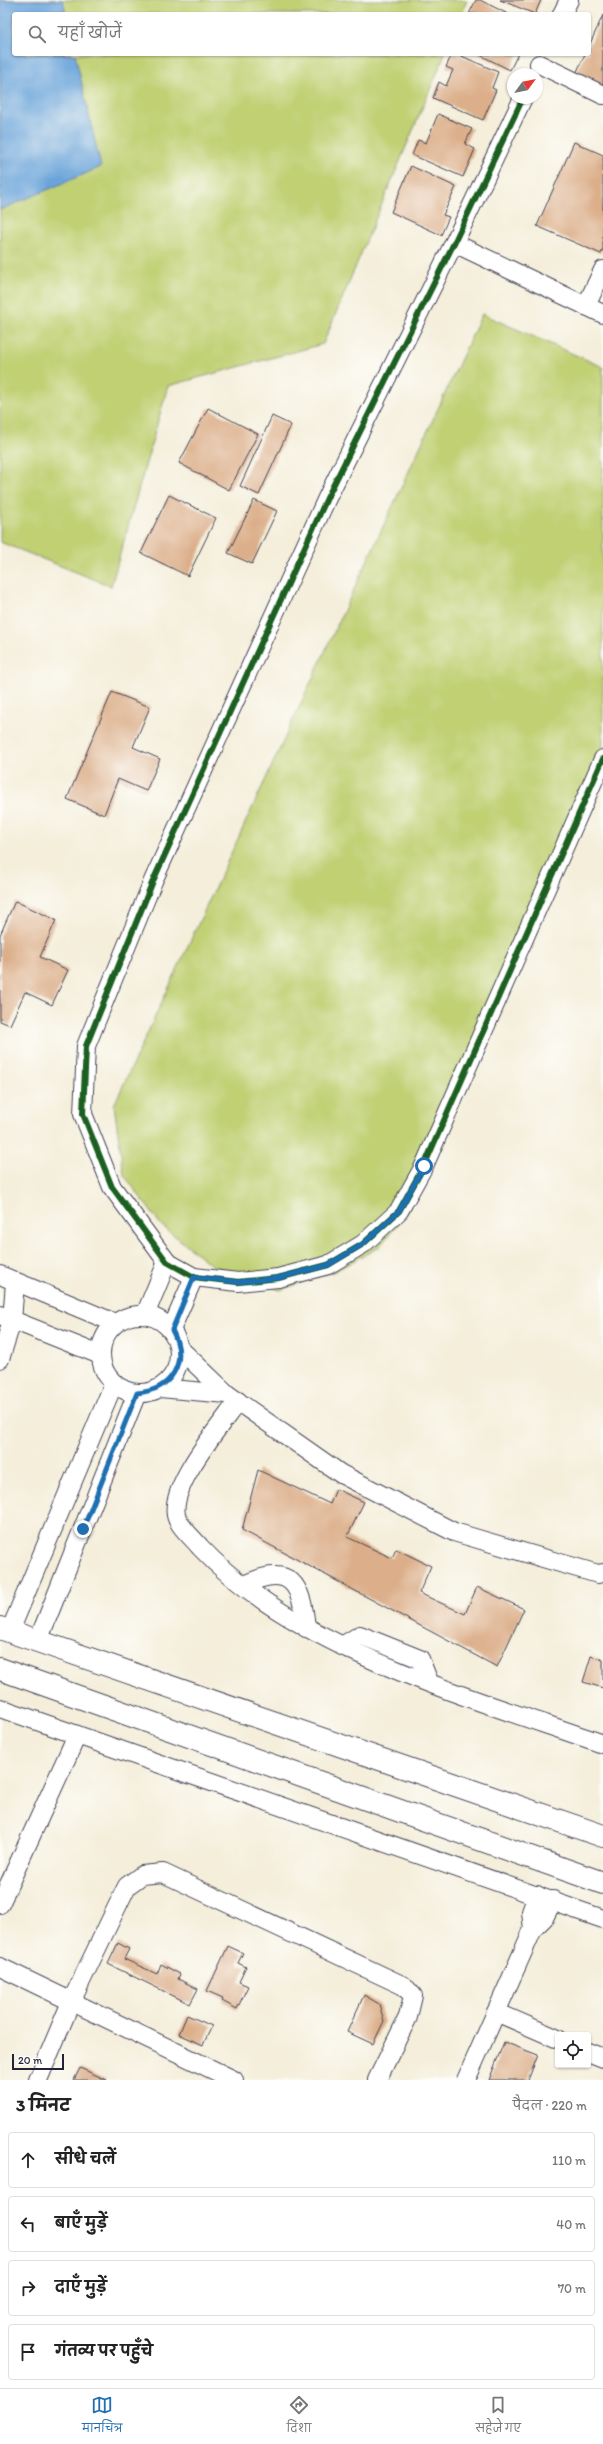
<!DOCTYPE html>
<html lang="hi">
<meta charset="utf-8">
<style>
:root{--surface:#fff;--page:#f2f2f2;--text:#222;--muted:#767676;--line:#e0e0e0;--accent:#1f6fb2}
body{margin:0;font-family:Itim,"Playpen Sans Deva",sans-serif;background:var(--page);color:var(--text)}
.controls{position:absolute;right:12px;bottom:12px;display:grid;overflow:hidden;border-radius:4px;box-shadow:0 1px 3px #0004}
.controls button{width:36px;height:36px;display:grid;place-items:center;padding:0;border:0;border-bottom:1px solid var(--line);background:var(--surface);color:var(--text);font:20px sans-serif}
.compass{position:absolute;left:507px;top:68px;width:36px;height:36px;border-radius:50%;background:var(--surface);box-shadow:0 1px 3px #0004;rotate:57deg}
.scale{position:absolute;left:12px;bottom:10px;width:52px;box-sizing:border-box;padding-left:4px;border:2px solid #22223b;border-top:0;font-size:11px;line-height:14px;white-space:nowrap;color:#22223b;-webkit-text-stroke:3px #fdfcf7;paint-order:stroke}
.stop{position:absolute;width:12px;height:12px;margin:-9px;border:3px solid #1f6fb2;border-radius:50%;background:#fff}
.stop.end{background:#1f6fb2;border-color:#fff;box-shadow:0 1px 4px #0008}
.list{margin:0;padding:0;list-style:none}
h2{display:flex;justify-content:space-between;align-items:center;height:52px;margin:0;padding:0 16px;font-size:17px}
h2 small{font-size:13px;font-weight:400;color:var(--muted)}
.list li{display:grid;grid-template-columns:26px 1fr auto;gap:12px;align-items:center;box-sizing:border-box;height:56px;margin:0 8px 8px;padding:0 8px;border:1px solid var(--line);border-radius:4px}
.list b{display:block;font-size:15px;white-space:nowrap}
.list em{font-size:13px;font-style:normal;color:var(--muted)}
.icon{flex:none;width:22px;height:22px;fill:none;stroke:currentColor;stroke-width:2;stroke-linecap:round;stroke-linejoin:round}
.map{position:relative;flex:none;width:603px;height:2080px;overflow:hidden}
.search{position:absolute;background:var(--surface);box-shadow:0 1px 3px #0004;left:12px;right:12px;top:12px;height:44px;display:flex;align-items:center;gap:10px;box-sizing:border-box;padding:0 14px;border-radius:4px;color:var(--muted);font-size:15px}
.sheet{height:308px;background:var(--surface)}
nav{display:flex;justify-content:space-around;align-items:center;box-sizing:border-box;height:56px;border-top:1px solid var(--line);background:var(--surface);font-size:11px;color:var(--muted)}
nav a{display:grid;justify-items:center;gap:2px}
nav .on{color:var(--accent)}
.map>svg:first-child{display:block}
.green{fill:#c0d073;stroke:#717957}
.water{fill:#6ba4da;stroke:#46638a}
.building{fill:#dcaf8a}
.lines{fill:none;stroke-linecap:round;stroke-linejoin:round}
.minor-casing{stroke:#424153;stroke-width:20}
.tertiary-casing{stroke:#424153;stroke-width:24}
.minor{stroke:#fff;stroke-width:18}
.tertiary{stroke:#fff;stroke-width:22}
.cycleway-casing{stroke:#fdfcf7;stroke-width:8}
.cycleway{stroke:#1b5e20;stroke-width:6}
.route{stroke:#1f6fb2;stroke-width:5}
</style>
<div class="map">
<svg width="603" height="2080" viewBox="0 0 603 2080">
<rect width="100%" height="100%" fill="#fdfcf7"/>
<filter id="ink" filterUnits="userSpaceOnUse"><feTurbulence type="fractalNoise" baseFrequency=".025" numOctaves="2"/><feDisplacementMap in="SourceGraphic" scale="8" xChannelSelector="R" yChannelSelector="G"/><feConvolveMatrix kernelMatrix="1 2 1 2 8 2 1 2 1" color-interpolation-filters="sRGB"/></filter>
<filter id="wash" filterUnits="userSpaceOnUse"><feTurbulence type="fractalNoise" baseFrequency=".012" numOctaves="4" result="noise"/><feDisplacementMap in="SourceGraphic" scale="16" xChannelSelector="R" yChannelSelector="G"/><feGaussianBlur stdDeviation="0.9" result="paint"/><feColorMatrix in="noise" values="0 0 0 0 0 0 0 0 0 0 0 0 0 0 0 0 0 1.4 0 .05"/><feComposite in="paint" operator="in"/></filter>
<g filter="url(#wash)">
<rect width="100%" height="100%" fill="#f4eeda"/>
<!-- green -->
<g class="green">
<path d="M0 0H467L462 14H14V54H445L323 344 168 386 111 586 0 542Z"/>
<path d="M482 314 603 367V748L406 1214 379 1247 335 1271 280 1290 213 1266 161 1225 124 1175 114 1105Z"/>
</g>
<!-- water -->
<path class="water" d="M0 0H63L66 14H14V54H75L101 167 0 210Z"/>
<g id="blocks">
<!-- building -->
<g class="building">
<path d="M476 0H480L508 14H469Z"/>
<path d="M500 0H541L535 14Z"/>
<path d="M603 15V91L574 78 585 54H589V46Z"/>
<path d="M452 54H457L498 72 492 88 496 90 483 120 433 98 439 82 446 86 453 70 446 67Z"/>
<path d="M478 54H518L510 70Z"/>
<path d="M438 114 472 129 465 144 475 149 463 177 412 155 418 140 426 143Z"/>
<path d="M574 142 603 155V249L601 254 537 226Z"/>
<path d="M411 166 456 187 443 215 449 217 441 235 391 212Z"/>
<path d="M208 408 258 434 229 490 179 463Z"/>
<path d="M272 416 291 425 259 495 240 486Z"/>
<path d="M169 495 216 518 188 576 141 553Z"/>
<path d="M254 500 277 511 252 564 228 553Z"/>
<path d="M112 692 150 707 133 747 160 759 146 791 118 779 104 815 67 799Z"/>
<path d="M15 901 56 920 40 957 68 970 52 1005 25 992 10 1025 0 1021V935Z"/>
<path d="M258 1470 330 1504 336 1489 364 1502 347 1537 392 1558 396 1549 431 1566 419 1593 465 1614 477 1587 524 1609 497 1667 242 1530Z"/>
<path d="M591 1656 603 1660V1688L583 1682Z"/>
<path d="M118 1943 129 1949 124 1959 157 1974 161 1964 180 1974 178 1979 198 1989 190 2004 108 1964Z"/>
<path d="M228 1946 243 1953 238 1963 246 1967 239 1982 248 1986 237 2009 222 2001 223 1998 207 1991Z"/>
<path d="M364 1995 379 2004 384 2021 373 2044 347 2032Z"/>
<path d="M187 2015 212 2026 203 2045 179 2034Z"/>
<path d="M504 2042 538 2055 528 2080H489Z"/>
<path d="M80 2068 107 2080H74Z"/>
</g>
</g>
</g>
<g filter="url(#ink)">
<use href="#blocks" fill-opacity="0" stroke="#424153" stroke-width="1"/>
<g class="lines">
<defs>
<g id="minor">
<path d="M562 14 569 0"/>
<path d="M539 64 603 95"/>
<path d="M523 98 454 243 327 498 153 881 86 1046 83 1114 112 1187 167 1262 194 1277 238 1282 278 1278 328 1265 363 1244 399 1211 424 1166 603 759"/>
<path d="M454 243 603 314"/>
<path d="M586 306 603 270"/>
<path d="M0 1275 115 1323"/>
<circle cx="140" cy="1354" r="39"/>
<path d="M0 1315 100 1355"/>
<path d="M145 1315 167 1262"/>
<path d="M171 1330 194 1277"/>
<path d="M179 1348 227 1394 341 1474 454 1532 598 1574 603 1573"/>
<path d="M0 1359 12 1321 15 1282"/>
<path d="M160 1388 227 1394"/>
<path d="M238 1401C221 1425 170 1484 176 1515 178 1526 193 1538 200 1547 296 1650 473 1698 603 1744"/>
<path d="M244 1585C291 1562 302 1585 306 1628"/>
<path d="M10 1631 114 1383"/>
<path d="M38 1641 137 1393"/>
<path d="M342 1646 360 1635 420 1659 429 1682"/>
<path d="M0 1708 603 1919"/>
<path d="M0 1904 77 1735"/>
<path d="M533 1929 531 1912 537 1895"/>
<path d="M0 1967 234 2080"/>
<path d="M496 2012 558 2039"/>
<path d="M588 2052 603 2058"/>
<path d="M38 2080 71 2002 127 1886 142 1875 163 1873 404 1986 413 1996 408 2017 377 2080"/>
<path d="M466 2080 533 1929 544 1918 553 1900"/>
</g>
<g id="tertiary">
<path d="M0 1628 603 1836"/>
<path d="M0 1669 603 1883"/>
</g>
</defs>
<!-- minor casing -->
<use href="#minor" class="minor-casing"/>
<!-- tertiary casing -->
<use href="#tertiary" class="tertiary-casing"/>
<!-- minor -->
<use href="#minor" class="minor"/>
<!-- tertiary -->
<use href="#tertiary" class="tertiary"/>
<defs>
<path id="cycleway" d="M523 98 454 243 327 498 153 881 86 1046 83 1114 112 1187 167 1262 194 1277 238 1282 278 1278 328 1265 363 1244 399 1211 424 1166 603 759"/>
</defs>
<!-- cycleway casing -->
<use href="#cycleway" class="cycleway-casing"/>
<!-- cycleway -->
<use href="#cycleway" class="cycleway"/>
</g>
</g>
<g class="lines" filter="url(#ink)">
<!-- route -->
<path class="route" d="M83 1529 137 1393C172 1390 189 1362 172 1330L194 1277 238 1282 278 1278 328 1265 363 1244 399 1211 424 1166"/>
</g>
</svg>
<div class="controls">
<button><svg class="icon" aria-label="locate" viewBox="0 0 24 24"><circle cx="12" cy="12" r="6"/><path d="M12 2v4M12 18v4M2 12h4M18 12h4"/></svg></button>
</div>
<svg class="compass" viewBox="-18 -18 36 36"><path d="M0-13l5 13h-10z" fill="#e53935"/><path d="M0 13l5-13h-10z" fill="#767676"/></svg>
<div class="scale">20 m</div>
<div class="stop" style="left:424px;top:1166px"></div>
<div class="stop end" style="left:83px;top:1529px"></div>
<div class="search"><svg class="icon" aria-label="search" viewBox="0 0 24 24"><circle cx="10" cy="10" r="6"/><path d="M15 15l6 6"/></svg>यहाँ खोजें</div>
</div>
<section class="sheet">
<h2>3 मिनट<small>पैदल · 220 m</small></h2>
<ul class="list">
<li><svg class="icon" aria-label="ahead" viewBox="0 0 24 24"><path d="M12 20V5M6 11l6-6 6 6"/></svg><div><b>सीधे चलें</b></div><em>110 m</em></li>
<li><svg class="icon" aria-label="left" viewBox="0 0 24 24"><path d="M17 20v-9H6M10 6l-5 5 5 5"/></svg><div><b>बाएँ मुड़ें</b></div><em>40 m</em></li>
<li><svg class="icon" aria-label="right" viewBox="0 0 24 24"><path d="M7 20v-9h11M14 6l5 5-5 5"/></svg><div><b>दाएँ मुड़ें</b></div><em>70 m</em></li>
<li><svg class="icon" aria-label="arrive" viewBox="0 0 24 24"><path d="M6 21V4h12l-3 4 3 4H6"/></svg><div><b>गंतव्य पर पहुँचे</b></div></li>
</ul>
</section>
<nav>
<a class="on"><svg class="icon" aria-label="map" viewBox="0 0 24 24"><path d="M3 6l6-2 6 2 6-2v14l-6 2-6-2-6 2zM9 4v14M15 6v14"/></svg>मानचित्र</a>
<a><svg class="icon" aria-label="directions" viewBox="0 0 24 24"><path d="M12 3l9 9-9 9-9-9zM9 14v-3h6M13 9l2 2-2 2"/></svg>दिशा</a>
<a><svg class="icon" aria-label="saved" viewBox="0 0 24 24"><path d="M7 4h10v16l-5-4-5 4z"/></svg>सहेजे गए</a>
</nav>
